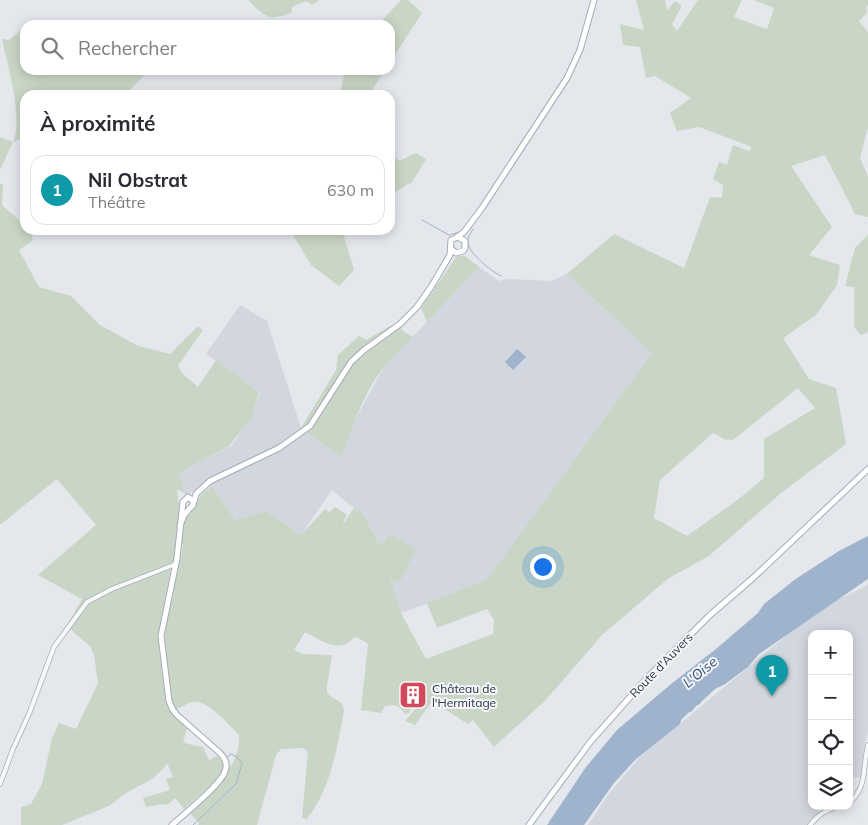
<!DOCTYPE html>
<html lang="fr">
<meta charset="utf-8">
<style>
:root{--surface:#fff;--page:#f2f2f3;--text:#2b2b33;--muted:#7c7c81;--line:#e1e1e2;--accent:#d93025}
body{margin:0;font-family:Mulish,sans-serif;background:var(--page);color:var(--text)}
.controls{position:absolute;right:15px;bottom:15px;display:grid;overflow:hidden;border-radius:10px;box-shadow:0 2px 12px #0003}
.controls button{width:45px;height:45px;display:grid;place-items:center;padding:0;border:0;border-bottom:1px solid var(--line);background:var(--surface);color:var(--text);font:25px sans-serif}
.you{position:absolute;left:542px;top:566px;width:18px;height:18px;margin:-12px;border:4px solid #fff;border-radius:50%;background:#1a73e8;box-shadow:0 0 0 8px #1a73e833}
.badge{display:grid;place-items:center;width:32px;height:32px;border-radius:50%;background:var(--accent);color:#fff;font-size:16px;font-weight:700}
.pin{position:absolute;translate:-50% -41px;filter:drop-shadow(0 1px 2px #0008)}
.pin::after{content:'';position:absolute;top:26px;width:18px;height:15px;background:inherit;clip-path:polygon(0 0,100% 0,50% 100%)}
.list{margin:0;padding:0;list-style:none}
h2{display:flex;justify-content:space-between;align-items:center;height:65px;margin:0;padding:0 20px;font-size:21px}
h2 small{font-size:16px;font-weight:400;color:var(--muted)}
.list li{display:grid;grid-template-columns:32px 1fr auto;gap:15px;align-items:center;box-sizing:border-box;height:70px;margin:0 10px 10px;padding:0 10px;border:1px solid var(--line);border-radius:15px}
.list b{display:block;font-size:19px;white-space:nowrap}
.list p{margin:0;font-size:16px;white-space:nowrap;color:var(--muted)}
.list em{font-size:16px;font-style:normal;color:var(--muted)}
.icon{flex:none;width:28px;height:28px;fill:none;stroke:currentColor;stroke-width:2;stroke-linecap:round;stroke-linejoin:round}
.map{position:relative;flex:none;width:868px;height:825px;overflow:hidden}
.search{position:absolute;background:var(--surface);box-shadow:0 2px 12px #0003;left:20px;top:20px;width:375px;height:55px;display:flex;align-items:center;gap:12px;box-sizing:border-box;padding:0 18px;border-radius:15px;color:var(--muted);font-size:19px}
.panel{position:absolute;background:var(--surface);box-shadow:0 2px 12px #0003;left:20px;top:90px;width:375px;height:145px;border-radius:15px}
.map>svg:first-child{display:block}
.built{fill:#d2d6de}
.green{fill:#c9d6c5;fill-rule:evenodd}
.water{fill:#9fb4cc}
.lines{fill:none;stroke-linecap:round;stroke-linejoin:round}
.stream{stroke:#9fb4cc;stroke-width:1}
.minor-casing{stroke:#a9aeb7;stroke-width:5.5}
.major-casing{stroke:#a3abb8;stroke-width:7}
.minor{stroke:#f7f8fa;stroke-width:4}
.major{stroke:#fff;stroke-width:5}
.labels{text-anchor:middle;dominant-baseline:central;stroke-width:4;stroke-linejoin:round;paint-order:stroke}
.street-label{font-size:12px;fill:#2b3445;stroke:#f4f6f9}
.poi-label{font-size:12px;fill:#2b3445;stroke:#f4f6f9;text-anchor:start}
.water-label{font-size:14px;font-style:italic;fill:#34527a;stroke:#f4f6f9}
</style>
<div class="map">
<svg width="868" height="825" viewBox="0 0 868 825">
<rect width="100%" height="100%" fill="#e4e7ec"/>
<!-- built -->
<g class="built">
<path d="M479 267 499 281 507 279 552 281 567 274 652 353 487 581 401 613 379 544 362 512 354 508 332 490 301 535 266 511 235 520 212 486 185 494 179 473 232 445 252 417 260 392 206 354 240 305 267 321 301 428 342 458 350 429 384 367Z"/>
<path d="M868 584V732L863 753V776L849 779V634H812V806H817L819 811 811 825H588L607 796 641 756 792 631 830 603 863 588Z"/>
</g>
<!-- green -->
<g class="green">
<path d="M248 0H319L312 5 306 1 292 7V12C269 22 264 16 248 0Z"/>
<path d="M401 0H408L422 13 390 62V25H378Z"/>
<path d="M636 0H665L667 11 675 1 682 6 672 24 677 31 698 0H742L734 17 767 29 774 8 754 0H868V5L866 7 867 13 859 21 868 32V127L860 158 868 177V217L855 214 825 155 791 166 832 227 809 255 840 265 837 285 816 315 783 338 809 379 836 388 846 444 781 493 709 556 669 578 602 635 545 701 494 747 473 720 468 724 432 701 415 725 405 721C416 710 423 699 421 684L410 683 406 687 405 697 413 705 409 713 405 714C400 705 394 704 385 706L381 713 361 710 368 644 357 637C352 638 352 641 347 643 334 651 317 638 305 632L294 650 303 654 332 655 327 686V693C334 701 343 699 344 711 337 748 331 788 307 819L302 818 308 752 306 750 303 748 281 749 276 755 257 825H198L199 823 190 813C210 794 242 764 239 735 228 724 208 699 192 702 185 704 181 709 174 709L171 701 165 646V631L183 546 181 543 186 515 196 504 202 494 212 486 235 520 266 511 301 535 325 509 333 515 330 512 335 507 347 515 343 522 344 523 354 508 362 512 379 544 384 543 389 534 416 549 401 579 395 582 390 578 401 613 426 659 493 634 494 620 487 609 437 628 427 603 487 580 652 353 567 274 614 234 684 268 710 197 722 198 723 185 713 179 719 162 727 165 733 145 749 151 752 147 699 127 677 131 670 113 691 98 655 76 646 78 640 47 623 45 620 24 644 30ZM798 388 815 408 764 439V478L736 501 687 536 654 518 660 480 713 433 724 439 733 440Z"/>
<path d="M25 27V70H149L125 95H25V137L13 142 0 170V137L13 142C24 120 7 63 2 39L9 40Z"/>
<path d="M345 70H385L369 95H340Z"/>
<path d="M390 151 399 161 416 153 426 159 412 182 390 195Z"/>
<path d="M0 184H3L2 205 22 223 25 224V230H33L32 241 19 250 39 287 71 296 100 325 138 346 170 354 198 326 203 330 178 366 182 373 198 387 216 360 259 392 252 418 229 446 179 473 185 494 181 491 177 490 179 504 175 557 174 563 165 571 171 568 158 640 165 696 169 710 187 729 183 742 192 745 203 747 209 760 217 756 224 764 225 768 211 785 184 809 175 798 170 803 165 805 162 804 146 807 143 798 170 790 166 779 173 777 167 763 163 769 152 779 126 793 109 806 62 825H21V807L31 804 42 784 52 738 59 723 76 729 98 683 94 655 90 646 70 629H65L82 599 38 575 96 525 57 479 0 525Z"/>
<path d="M290 230H342L354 270 339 286 311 265Z"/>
<path d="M868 235V332L861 335 854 327V287L845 286 855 248Z"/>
<path d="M457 256H465L479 267 427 322 421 308Z"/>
<path d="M398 324 403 331 413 337C404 347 394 356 385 366 366 388 350 430 342 458L301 428 336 370 338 355 359 336 366 340 390 326Z"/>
</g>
<!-- water -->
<g class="water">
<path d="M517 349 526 357 513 370 505 362Z"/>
<path d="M868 536V579L759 654 748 667 725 684 715 689 701 702 700 704 696 706 692 711 688 713 681 720 680 724 635 760 614 783 584 825H547L586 767 617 730 671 684 716 649 758 613 764 604 797 578 839 551Z"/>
</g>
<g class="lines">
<!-- stream -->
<g class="stream">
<path d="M422 220 449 235 460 232 466 225"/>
<path d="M473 229C470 234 467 238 468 244 470 254 492 272 501 276"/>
<path d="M193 825 236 784 242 763 237 757 231 754 227 757"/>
</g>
<defs>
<g id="minor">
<path d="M0 784 13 749 29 714 54 647 87 602 112 589 176 564"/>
<path d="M849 803C868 787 862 768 868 745"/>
<path d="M810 825C819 814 826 810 839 806"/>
</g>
<g id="major">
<path d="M457 237 464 232 482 208 567 78 580 50 594 0"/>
<path d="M180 526 184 515 193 505 196 494 210 481 279 448 310 426 351 362 364 350 400 324 417 307 431 287 450 255 451 240 458 237 465 241V248L463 251 456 253 451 249"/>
<path d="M172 825C183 815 222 784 225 771 228 764 225 759 220 753L177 715 173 710 169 701 161 636 177 558 183 502 188 497 193 501"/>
<path d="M529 825 591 741 647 678 710 615 753 578 868 469"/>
</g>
</defs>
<!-- minor casing -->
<use href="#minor" class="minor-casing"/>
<!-- major casing -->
<use href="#major" class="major-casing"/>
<!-- minor -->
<use href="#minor" class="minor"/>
<!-- major -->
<use href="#major" class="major"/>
</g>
<!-- icons -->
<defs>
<symbol id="building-square" viewBox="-11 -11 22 22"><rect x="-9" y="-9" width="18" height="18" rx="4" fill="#d1495b" stroke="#f4f6f9"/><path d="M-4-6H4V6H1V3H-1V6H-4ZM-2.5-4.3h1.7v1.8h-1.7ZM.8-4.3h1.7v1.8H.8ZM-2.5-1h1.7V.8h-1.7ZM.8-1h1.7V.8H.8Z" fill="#fff"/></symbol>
</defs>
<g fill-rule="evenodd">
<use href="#building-square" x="397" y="679" width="32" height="32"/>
</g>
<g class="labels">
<!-- street labels -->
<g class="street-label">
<text transform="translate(661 665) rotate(-46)">Route d'Auvers</text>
</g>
<!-- poi labels -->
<g class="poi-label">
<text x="432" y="688">Château de<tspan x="432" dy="14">l'Hermitage</tspan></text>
</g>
<!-- water labels -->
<g class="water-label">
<text transform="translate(700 672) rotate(-40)">L'Oise</text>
</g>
</g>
</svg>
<div class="controls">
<button>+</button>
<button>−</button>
<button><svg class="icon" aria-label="locate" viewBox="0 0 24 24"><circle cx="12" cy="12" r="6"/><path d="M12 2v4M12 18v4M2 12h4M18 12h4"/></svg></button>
<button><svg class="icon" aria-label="layers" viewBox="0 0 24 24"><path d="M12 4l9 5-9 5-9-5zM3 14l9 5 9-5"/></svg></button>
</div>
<div class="you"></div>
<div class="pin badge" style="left:772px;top:696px;background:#0f9aa8">1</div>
<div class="search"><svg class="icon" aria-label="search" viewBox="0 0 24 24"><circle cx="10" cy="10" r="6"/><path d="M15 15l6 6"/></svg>Rechercher</div>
<section class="panel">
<h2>À proximité<small></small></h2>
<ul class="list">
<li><span class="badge" style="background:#0f9aa8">1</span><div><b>Nil Obstrat</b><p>Théâtre</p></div><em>630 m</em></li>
</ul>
</section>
</div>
